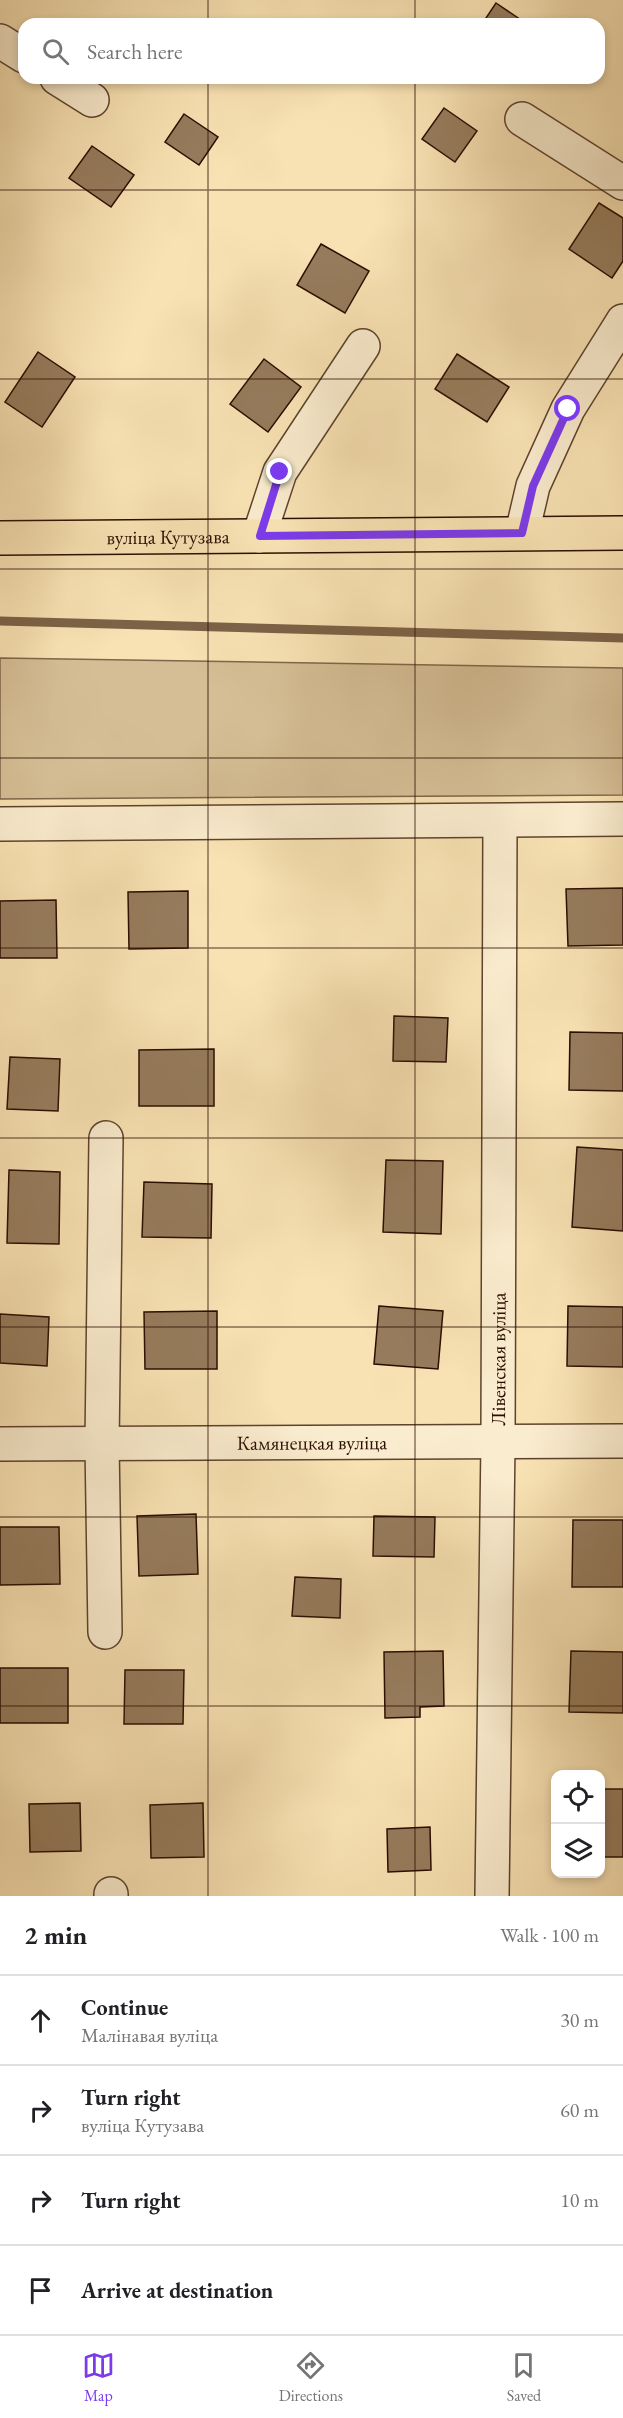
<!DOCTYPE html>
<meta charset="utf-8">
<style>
:root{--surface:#fff;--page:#f2f2f2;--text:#202124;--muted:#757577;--line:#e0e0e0;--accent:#7c3aed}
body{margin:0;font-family:"EB Garamond",serif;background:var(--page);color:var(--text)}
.controls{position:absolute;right:18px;bottom:18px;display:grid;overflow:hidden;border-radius:12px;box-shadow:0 3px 9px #0003}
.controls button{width:54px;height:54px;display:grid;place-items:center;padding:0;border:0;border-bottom:2px solid var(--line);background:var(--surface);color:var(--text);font:30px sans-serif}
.stop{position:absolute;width:18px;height:18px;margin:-14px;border:4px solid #7c3aed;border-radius:50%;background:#fff}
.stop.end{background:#7c3aed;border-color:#fff;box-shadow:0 2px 6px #0008}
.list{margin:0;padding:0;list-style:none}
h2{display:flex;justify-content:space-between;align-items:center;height:78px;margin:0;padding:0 24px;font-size:26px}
h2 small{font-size:20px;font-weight:400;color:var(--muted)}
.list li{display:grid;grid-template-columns:39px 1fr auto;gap:18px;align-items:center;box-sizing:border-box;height:90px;padding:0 24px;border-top:2px solid var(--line)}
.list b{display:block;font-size:22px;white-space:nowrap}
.list p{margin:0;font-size:20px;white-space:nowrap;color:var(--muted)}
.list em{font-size:20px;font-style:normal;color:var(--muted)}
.icon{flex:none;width:33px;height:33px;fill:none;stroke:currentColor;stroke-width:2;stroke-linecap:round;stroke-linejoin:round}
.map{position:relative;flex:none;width:623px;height:1896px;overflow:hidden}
.search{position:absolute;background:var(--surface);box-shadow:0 3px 9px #0003;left:18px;right:18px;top:18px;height:66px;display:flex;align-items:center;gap:15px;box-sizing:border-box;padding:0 21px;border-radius:18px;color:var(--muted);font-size:22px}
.sheet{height:438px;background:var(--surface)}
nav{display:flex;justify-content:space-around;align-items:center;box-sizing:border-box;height:84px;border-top:2px solid var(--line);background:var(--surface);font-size:16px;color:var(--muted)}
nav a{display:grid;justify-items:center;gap:3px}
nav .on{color:var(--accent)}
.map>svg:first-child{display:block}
.green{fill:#d5be95;stroke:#80664a;stroke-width:1.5}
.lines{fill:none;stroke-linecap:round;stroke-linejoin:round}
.stream{stroke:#7c6247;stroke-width:9}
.building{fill:#967c5d;stroke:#2b0d00;stroke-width:1.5}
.minor-casing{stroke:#5e422d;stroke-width:36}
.major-casing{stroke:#2b0d00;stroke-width:36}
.minor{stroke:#faecce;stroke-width:33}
.major{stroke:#f8e2b3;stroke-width:33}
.route{stroke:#7c3aed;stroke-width:8}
.grid{fill:none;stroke:#2b0d00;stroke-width:1.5;stroke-opacity:0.55}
.labels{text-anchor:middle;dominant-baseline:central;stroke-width:6;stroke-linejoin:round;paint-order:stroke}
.street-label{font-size:20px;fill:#2b0d00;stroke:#faecce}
</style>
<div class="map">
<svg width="623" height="1896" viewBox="0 0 623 1896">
<rect width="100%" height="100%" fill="#f8e2b3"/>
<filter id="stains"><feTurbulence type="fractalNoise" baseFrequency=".00333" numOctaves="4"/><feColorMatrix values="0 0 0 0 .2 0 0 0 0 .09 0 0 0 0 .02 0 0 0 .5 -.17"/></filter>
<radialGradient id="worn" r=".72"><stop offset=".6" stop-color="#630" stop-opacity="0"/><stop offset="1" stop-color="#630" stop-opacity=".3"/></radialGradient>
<!-- green -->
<path class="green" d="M0 658 623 668V795L0 799Z"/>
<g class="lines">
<!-- stream -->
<path class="stream" d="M0 621 623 638"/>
</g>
<!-- building -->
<g class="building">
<path d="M496 3 527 24H482Z"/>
<path d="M444 108 477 131 455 162 422 139Z"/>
<path d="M184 114 218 137 199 165 165 142Z"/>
<path d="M92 146 134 175 111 207 69 178Z"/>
<path d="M599 203 623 218V261L612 278 569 249Z"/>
<path d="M321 244 369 271 345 313 297 285Z"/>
<path d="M38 352 75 377 42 427 5 402Z"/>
<path d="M457 354 509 387 487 422 435 389Z"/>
<path d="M264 359 301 387 268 432 230 404Z"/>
<path d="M623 888V945L568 946 566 889Z"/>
<path d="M188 891V948L129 949 128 892Z"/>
<path d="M56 900 57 958H0V901Z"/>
<path d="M394 1016 448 1018 446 1062 393 1061Z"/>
<path d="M570 1032 623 1033V1091L569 1090Z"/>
<path d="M214 1049V1106H139V1050Z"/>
<path d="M10 1057 60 1059 58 1111 7 1109Z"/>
<path d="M577 1147 623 1150V1231L572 1227Z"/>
<path d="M386 1160 443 1161 441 1234 383 1232Z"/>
<path d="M9 1170 60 1172 59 1244 7 1243Z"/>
<path d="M144 1182 212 1184 211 1238 142 1237Z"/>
<path d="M379 1306 443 1311 438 1369 374 1364Z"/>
<path d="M568 1306 623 1307V1367L567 1366Z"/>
<path d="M217 1311V1369H145L144 1312Z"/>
<path d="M0 1314 49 1317 47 1366 0 1363Z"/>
<path d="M196 1514 198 1574 139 1576 137 1516Z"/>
<path d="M374 1516 435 1517 434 1557 373 1556Z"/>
<path d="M573 1520H623V1587H572Z"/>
<path d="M0 1527H59L60 1584 0 1585Z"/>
<path d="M295 1577 341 1579 340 1618 292 1616Z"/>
<path d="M443 1651 444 1706 420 1707V1717L385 1718 384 1652Z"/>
<path d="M571 1651 623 1652V1713L569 1712Z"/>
<rect x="0" y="1668" width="68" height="55"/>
<path d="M125 1670H184L183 1724H124Z"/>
<rect x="600" y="1789" width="23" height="68"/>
<path d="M80 1803 81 1851 30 1852 29 1804Z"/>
<path d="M203 1803 204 1857 151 1858 150 1805Z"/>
<path d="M430 1827 431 1870 388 1872 387 1829Z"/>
</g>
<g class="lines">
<defs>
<g id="minor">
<path d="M0 41 24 56"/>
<path d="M57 78 92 100"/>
<path d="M522 119 623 183"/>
<path d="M522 533 533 486 568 409 623 321"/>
<path d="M259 536 280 472 363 346"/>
<path d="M0 824 623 819"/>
<path id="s1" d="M0 1444 623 1441"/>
<path d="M105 1632 102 1444 106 1138"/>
<path d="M111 1894V1896"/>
<path id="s2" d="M492 1896 498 1442 500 821"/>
</g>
<g id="major">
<path id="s3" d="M0 538 623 533"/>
</g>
</defs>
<!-- minor casing -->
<use href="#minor" class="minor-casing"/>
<!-- major casing -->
<use href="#major" class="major-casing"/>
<!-- minor -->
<use href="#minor" class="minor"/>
<!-- major -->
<use href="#major" class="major"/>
</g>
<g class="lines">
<!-- route -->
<path class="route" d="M280 472 260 536 522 533 533 486 568 409"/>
</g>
<!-- grid -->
<path class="grid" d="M208 0V24M415 0V24M208 78V1896M415 78V1896M0 190H623M0 379H623M0 569H623M0 758H623M0 948H623M0 1138H623M0 1327H623M0 1517H623M0 1706H623"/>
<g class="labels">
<!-- street labels -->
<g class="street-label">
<text stroke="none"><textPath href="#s3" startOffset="168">вуліца Кутузава</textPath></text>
<text stroke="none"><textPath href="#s2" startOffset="537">Лівенская вуліца</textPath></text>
<text stroke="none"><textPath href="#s1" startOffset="312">Камянецкая вуліца</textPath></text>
</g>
</g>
<rect width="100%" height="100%" filter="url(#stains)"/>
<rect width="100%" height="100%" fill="url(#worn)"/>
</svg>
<div class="controls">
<button><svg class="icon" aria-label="locate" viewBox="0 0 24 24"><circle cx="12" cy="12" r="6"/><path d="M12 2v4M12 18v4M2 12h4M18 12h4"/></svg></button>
<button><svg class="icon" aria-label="layers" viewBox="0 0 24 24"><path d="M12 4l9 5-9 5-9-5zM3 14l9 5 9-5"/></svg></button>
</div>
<div class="stop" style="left:568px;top:409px"></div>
<div class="stop end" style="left:280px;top:472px"></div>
<div class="search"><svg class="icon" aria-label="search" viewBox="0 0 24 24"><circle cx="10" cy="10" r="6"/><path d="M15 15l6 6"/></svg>Search here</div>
</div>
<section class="sheet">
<h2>2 min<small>Walk · 100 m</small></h2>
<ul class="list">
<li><svg class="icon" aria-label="ahead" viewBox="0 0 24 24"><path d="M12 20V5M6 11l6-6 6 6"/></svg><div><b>Continue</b><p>Малінавая вуліца</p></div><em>30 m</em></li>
<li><svg class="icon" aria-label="right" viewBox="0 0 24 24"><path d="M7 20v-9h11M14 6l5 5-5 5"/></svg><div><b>Turn right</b><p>вуліца Кутузава</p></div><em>60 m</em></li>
<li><svg class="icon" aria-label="right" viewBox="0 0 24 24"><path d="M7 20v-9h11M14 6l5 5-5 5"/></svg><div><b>Turn right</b></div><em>10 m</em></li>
<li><svg class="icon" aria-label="arrive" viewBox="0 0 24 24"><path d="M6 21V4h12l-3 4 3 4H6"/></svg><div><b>Arrive at destination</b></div></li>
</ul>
</section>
<nav>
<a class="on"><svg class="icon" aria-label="map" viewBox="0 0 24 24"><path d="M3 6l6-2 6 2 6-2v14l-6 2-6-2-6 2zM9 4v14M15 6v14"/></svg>Map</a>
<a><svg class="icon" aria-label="directions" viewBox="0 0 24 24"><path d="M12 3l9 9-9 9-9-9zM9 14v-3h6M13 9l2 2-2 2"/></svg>Directions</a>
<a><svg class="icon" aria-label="saved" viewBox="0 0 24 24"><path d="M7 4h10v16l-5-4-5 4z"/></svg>Saved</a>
</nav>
